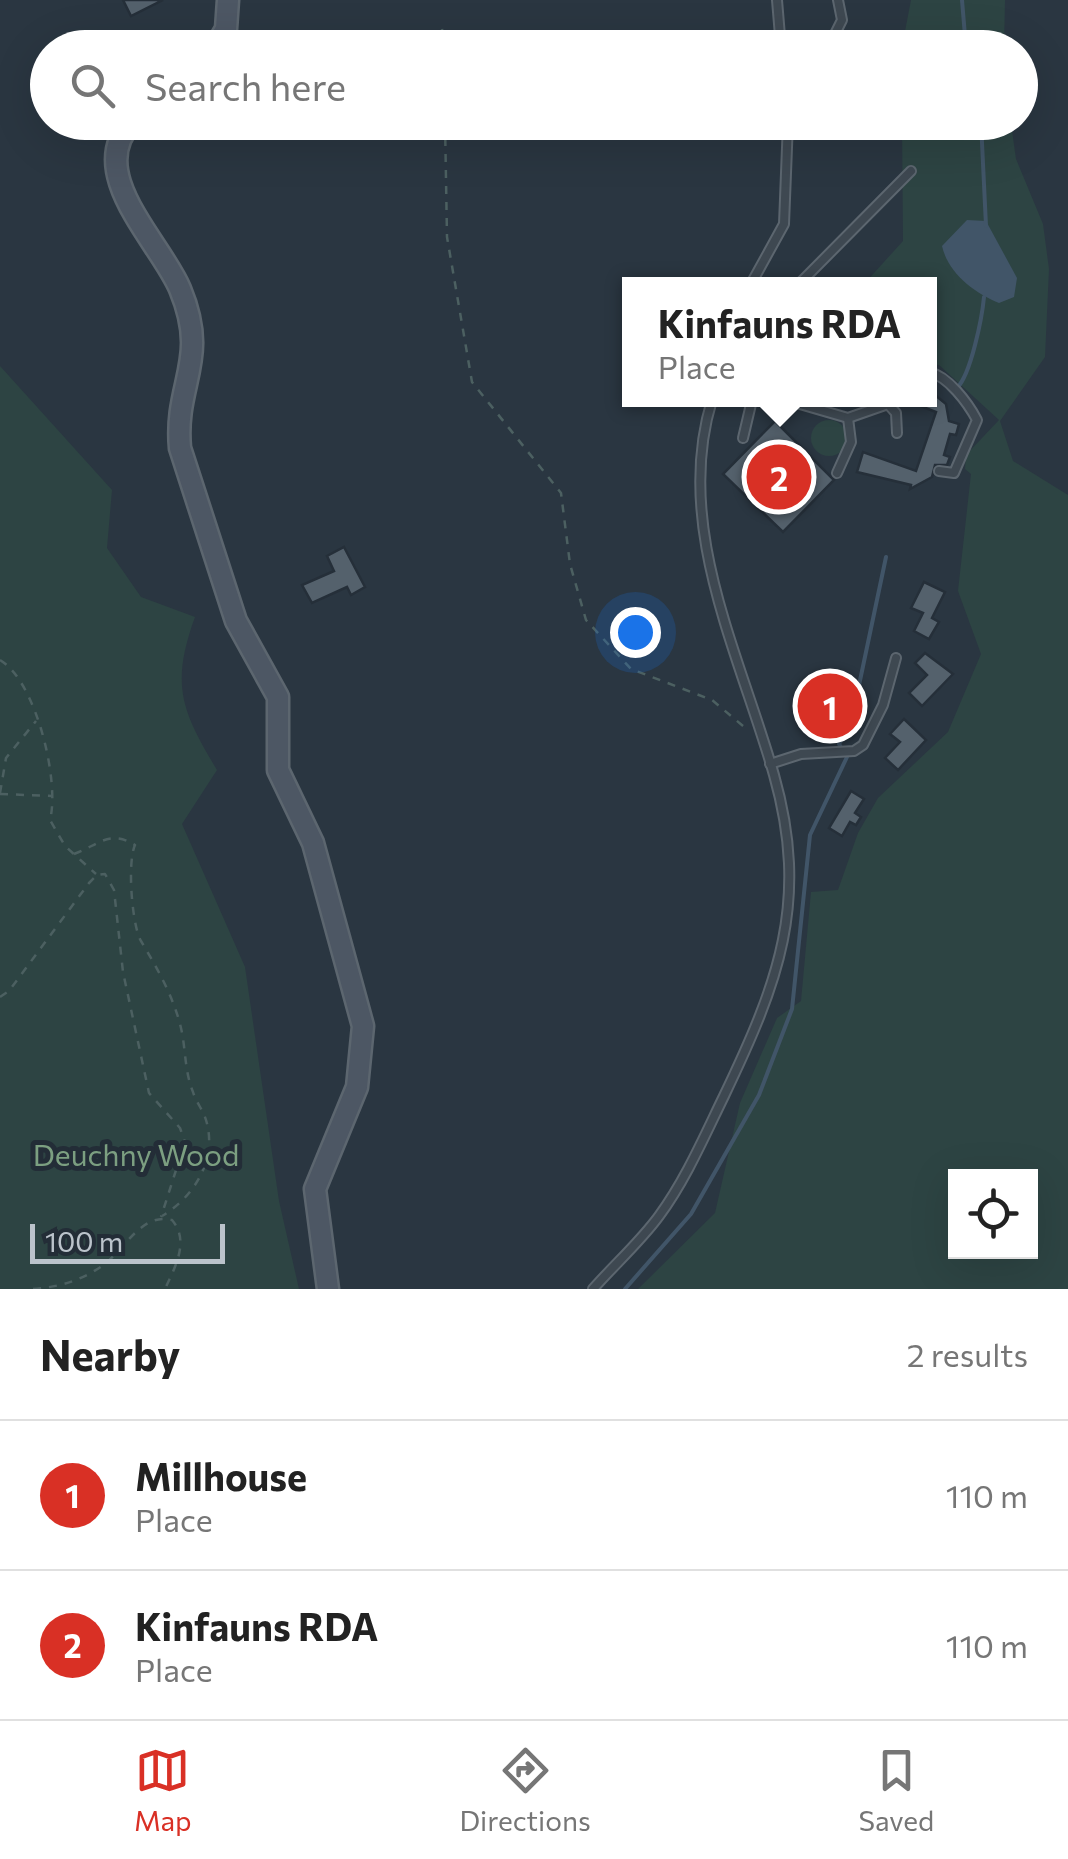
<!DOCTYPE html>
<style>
:root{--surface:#fff;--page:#f6f6f6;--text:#222;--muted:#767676;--line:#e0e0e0;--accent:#d93025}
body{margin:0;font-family:Commissioner,sans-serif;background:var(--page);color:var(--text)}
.controls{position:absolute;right:30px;bottom:30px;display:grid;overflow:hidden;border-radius:0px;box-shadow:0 10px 40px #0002}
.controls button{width:90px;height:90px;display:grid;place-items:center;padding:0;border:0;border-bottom:2px solid var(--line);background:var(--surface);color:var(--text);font:50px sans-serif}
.scale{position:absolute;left:30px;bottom:25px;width:195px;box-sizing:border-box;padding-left:10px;border:5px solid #bbc3cb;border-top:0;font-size:28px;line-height:35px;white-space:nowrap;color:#bbc3cb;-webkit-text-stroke:8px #232d37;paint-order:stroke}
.you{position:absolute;left:635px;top:632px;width:35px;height:35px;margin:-25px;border:8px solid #fff;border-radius:50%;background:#1a73e8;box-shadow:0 0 0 15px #1a73e833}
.badge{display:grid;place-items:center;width:65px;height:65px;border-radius:50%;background:var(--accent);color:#fff;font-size:32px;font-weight:700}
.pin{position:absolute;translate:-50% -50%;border:5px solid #fff;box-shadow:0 2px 10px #0006}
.popup{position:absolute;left:622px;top:277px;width:315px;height:130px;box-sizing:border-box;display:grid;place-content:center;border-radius:0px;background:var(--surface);filter:drop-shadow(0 2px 8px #0005);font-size:32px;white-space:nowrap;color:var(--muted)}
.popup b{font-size:38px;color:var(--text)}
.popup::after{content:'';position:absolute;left:50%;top:100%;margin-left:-20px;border:20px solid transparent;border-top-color:var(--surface)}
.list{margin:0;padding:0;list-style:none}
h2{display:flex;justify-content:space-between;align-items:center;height:130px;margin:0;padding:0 40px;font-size:42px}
h2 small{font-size:32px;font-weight:400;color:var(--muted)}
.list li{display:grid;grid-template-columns:65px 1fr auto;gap:30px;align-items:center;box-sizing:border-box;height:150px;padding:0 40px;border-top:2px solid var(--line)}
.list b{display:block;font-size:38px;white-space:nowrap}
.list p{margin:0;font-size:32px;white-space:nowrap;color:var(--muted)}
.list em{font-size:32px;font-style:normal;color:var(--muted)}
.icon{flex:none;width:55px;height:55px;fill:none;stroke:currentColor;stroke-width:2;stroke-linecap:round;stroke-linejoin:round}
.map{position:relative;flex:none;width:1068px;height:1289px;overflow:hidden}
.search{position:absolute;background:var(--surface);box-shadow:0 10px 40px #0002;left:30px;right:30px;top:30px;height:110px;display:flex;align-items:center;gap:25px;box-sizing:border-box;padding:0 35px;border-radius:55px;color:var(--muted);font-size:38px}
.sheet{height:430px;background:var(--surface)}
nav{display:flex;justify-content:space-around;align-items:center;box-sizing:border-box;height:140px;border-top:2px solid var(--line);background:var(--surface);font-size:28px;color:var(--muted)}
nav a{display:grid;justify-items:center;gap:5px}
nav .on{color:var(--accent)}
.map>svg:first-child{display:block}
.green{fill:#2d4443;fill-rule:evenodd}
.water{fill:#415568}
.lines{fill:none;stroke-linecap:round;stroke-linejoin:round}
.stream{stroke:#415568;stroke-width:4}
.building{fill:#54616c;stroke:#252f39;stroke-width:2.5}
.lane-casing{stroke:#5c666f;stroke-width:12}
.secondary-casing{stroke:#5c666f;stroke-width:25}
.path{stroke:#4c6061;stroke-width:2.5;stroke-dasharray:8 8;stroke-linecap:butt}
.lane{stroke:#3e4851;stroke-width:8}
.secondary{stroke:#4d5764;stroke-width:20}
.labels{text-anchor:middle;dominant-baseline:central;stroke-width:10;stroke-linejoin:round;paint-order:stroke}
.park-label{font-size:30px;fill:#7c9f81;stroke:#232d37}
</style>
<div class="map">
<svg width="1068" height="1289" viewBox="0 0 1068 1289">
<rect width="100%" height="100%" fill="#2a3641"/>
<!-- green -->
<g class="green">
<path d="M911 0H1005L1004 47H902Z"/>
<path d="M902 123H1011L1016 159 1043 224 1049 269 1045 357 1000 421 1013 461 1068 495V1289H638L715 1213 740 1103 777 1018 801 1001 811 892 838 890 858 833 878 798 948 732 981 654 958 591 971 474 965 469 966 455 999 420 939 365 929 364V284H864L903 241ZM956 1176H1030V1252H956Z"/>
<path d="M0 366 112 490 107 548 141 597 195 617C170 686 182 711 217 770L182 824 245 967 279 1201 299 1289H0Z"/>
<circle cx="829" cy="438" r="18"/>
</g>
<!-- water -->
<path class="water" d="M967 220 986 221 1017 278 1014 297 999 303C974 293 948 273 942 246Z"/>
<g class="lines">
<!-- stream -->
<g class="stream">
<path d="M962 0 966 48"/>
<path d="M981 122 986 226"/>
<path d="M957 388C971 374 982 318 984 297"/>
<path d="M625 1289 691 1214 759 1095 792 1009 810 835 847 757 839 744 861 707 858 690 886 557"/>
</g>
</g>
<!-- building -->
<g class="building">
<path d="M123 0H163L131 16Z"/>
<path d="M929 390 946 404 949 421 959 424 956 435 950 434 944 455 950 457 947 465H935L932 477 910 489 911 485 857 472 863 452 916 471 936 412 905 400H929Z"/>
<path d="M775 421 834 480 783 532 723 474Z"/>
<path d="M344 547 365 587 351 595 347 587 312 603 302 585 334 571 327 556Z"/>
<path d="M924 582 945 592 932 618 939 622 929 639 914 631 923 613 911 608Z"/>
<path d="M925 653 953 674 922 706 909 693 927 675 915 663Z"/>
<path d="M823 686 851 698 845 713 817 701Z"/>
<path d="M904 719 926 740 898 770 885 758 900 742 890 734Z"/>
<path d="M851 791 864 799 855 813 861 817 856 825 850 822 842 836 829 828Z"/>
</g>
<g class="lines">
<defs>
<g id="lane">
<path d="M777 0 781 48"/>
<path d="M828 48 842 20 838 0"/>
<path d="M751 284 784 224 788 122"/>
<path d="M799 284 911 171"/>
<path d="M929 372C948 376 968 403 977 420L954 473 939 471"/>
<path d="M786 400 848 418 888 404 896 413 897 433"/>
<path d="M743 438 752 400"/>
<path d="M837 473 851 442 848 418"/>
<path d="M770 764 801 754 854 751 863 745 883 705 896 658"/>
<path d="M593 1289C614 1265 640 1242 659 1216 686 1179 704 1137 724 1096 778 983 810 902 774 775 740 655 673 526 712 400"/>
</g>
<g id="secondary">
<path d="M215 48 226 29 228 0"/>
<path d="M132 122C83 172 161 243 180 289 210 361 174 382 180 448L236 621 278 697V770L313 843 363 1026 357 1087 315 1189 328 1289"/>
</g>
</defs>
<!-- lane casing -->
<use href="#lane" class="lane-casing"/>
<!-- secondary casing -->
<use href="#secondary" class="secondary-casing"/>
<!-- path -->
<g class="path">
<path d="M442 29 445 48"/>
<path d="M445 122 447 237 472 382 561 493 570 564 586 620 631 669 712 700 749 731"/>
<path d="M0 660C36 681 60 781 50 820L65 846 96 874"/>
<path d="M0 793 6 758 36 721"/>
<path d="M0 794 52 796"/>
<path d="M74 854C99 845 109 829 135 845 127 862 132 926 141 941 157 968 172 994 180 1024 186 1046 184 1070 193 1092 196 1102 203 1110 206 1120 218 1159 194 1197 162 1216"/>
<path d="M0 997 9 991 89 883 97 875 105 874 114 890 123 972 149 1093 180 1128 185 1142 161 1217"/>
<path d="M33 1289C59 1287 80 1281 102 1266 125 1250 141 1212 172 1220 190 1241 175 1267 165 1289"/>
</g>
<!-- lane -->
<use href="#lane" class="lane"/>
<!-- secondary -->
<use href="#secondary" class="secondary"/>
</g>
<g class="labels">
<!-- park labels -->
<g class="park-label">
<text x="136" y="1153">Deuchny Wood</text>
</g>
</g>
</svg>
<div class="controls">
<button><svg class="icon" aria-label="locate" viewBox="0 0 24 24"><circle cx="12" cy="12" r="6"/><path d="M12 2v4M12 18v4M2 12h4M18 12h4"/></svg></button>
</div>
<div class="scale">100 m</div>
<div class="you"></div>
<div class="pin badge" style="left:830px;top:706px">1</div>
<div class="pin badge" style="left:779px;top:477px">2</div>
<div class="popup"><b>Kinfauns RDA</b>Place</div>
<div class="search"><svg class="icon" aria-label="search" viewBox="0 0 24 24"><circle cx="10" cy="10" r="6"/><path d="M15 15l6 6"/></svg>Search here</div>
</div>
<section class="sheet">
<h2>Nearby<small>2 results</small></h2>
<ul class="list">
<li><span class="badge">1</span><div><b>Millhouse</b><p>Place</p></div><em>110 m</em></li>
<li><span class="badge">2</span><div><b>Kinfauns RDA</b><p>Place</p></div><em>110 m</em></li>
</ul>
</section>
<nav>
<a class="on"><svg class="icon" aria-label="map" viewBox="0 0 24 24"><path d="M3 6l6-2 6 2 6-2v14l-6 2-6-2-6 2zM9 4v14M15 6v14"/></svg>Map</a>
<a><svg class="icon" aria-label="directions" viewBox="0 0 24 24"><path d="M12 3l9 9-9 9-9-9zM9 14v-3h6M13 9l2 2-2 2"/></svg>Directions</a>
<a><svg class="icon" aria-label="saved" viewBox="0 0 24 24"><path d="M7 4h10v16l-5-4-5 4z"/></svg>Saved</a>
</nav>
